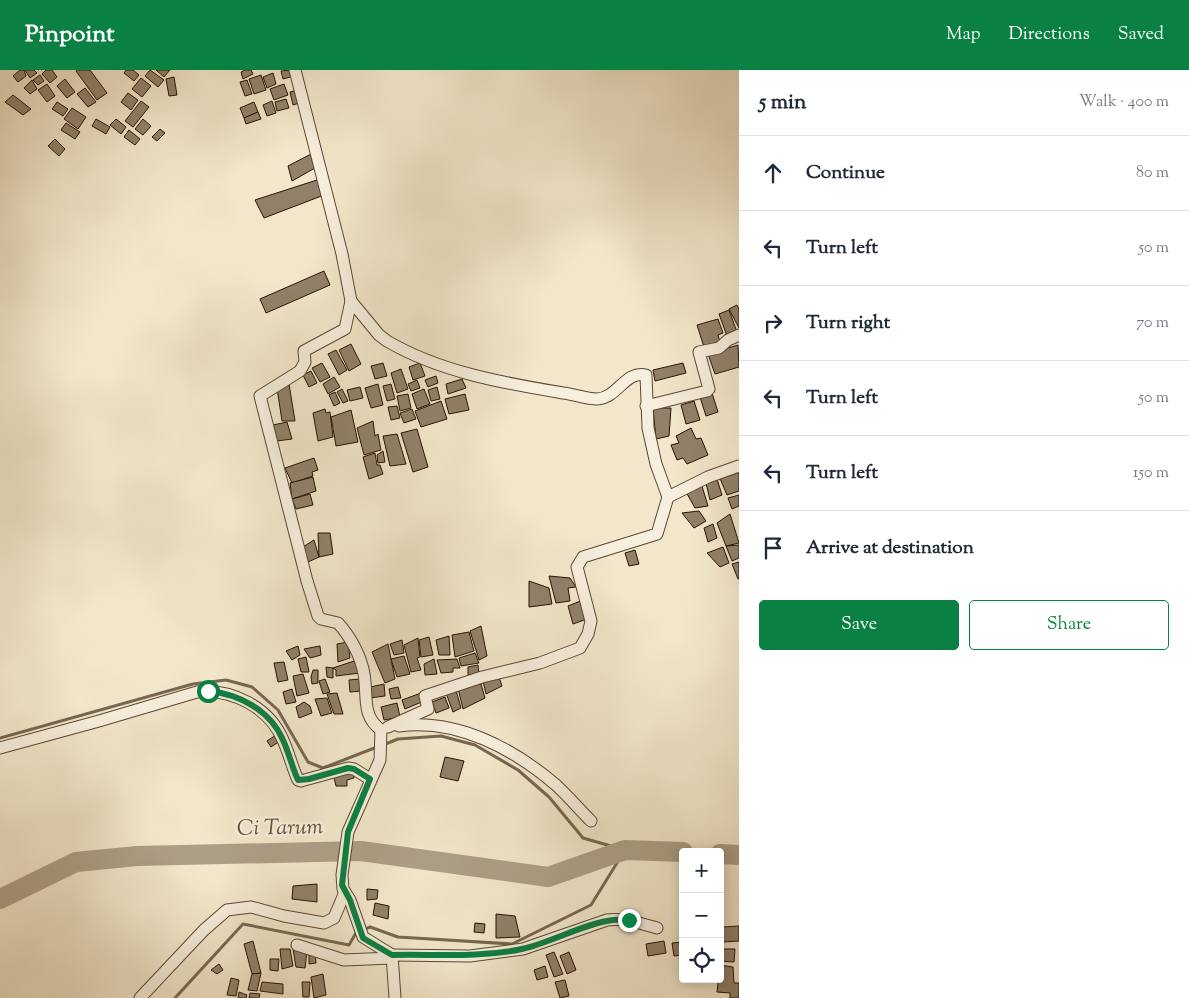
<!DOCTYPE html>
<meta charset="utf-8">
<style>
:root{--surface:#fff;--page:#f6f6f7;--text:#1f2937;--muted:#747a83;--line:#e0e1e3;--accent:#0b8043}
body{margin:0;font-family:"Sorts Mill Goudy",serif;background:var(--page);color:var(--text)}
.controls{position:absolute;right:15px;bottom:15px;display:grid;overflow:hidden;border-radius:5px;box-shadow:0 2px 12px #0003}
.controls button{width:45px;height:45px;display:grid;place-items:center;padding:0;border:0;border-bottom:1px solid var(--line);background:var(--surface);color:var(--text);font:25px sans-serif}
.stop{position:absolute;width:15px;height:15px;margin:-11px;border:4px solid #0b8043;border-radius:50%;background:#fff}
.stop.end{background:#0b8043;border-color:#fff;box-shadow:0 1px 5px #0008}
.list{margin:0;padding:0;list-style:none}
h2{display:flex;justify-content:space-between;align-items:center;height:65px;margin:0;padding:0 20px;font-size:21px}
h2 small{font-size:16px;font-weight:400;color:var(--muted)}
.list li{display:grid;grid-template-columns:32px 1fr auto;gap:15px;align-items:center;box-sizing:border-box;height:75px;padding:0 20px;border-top:1px solid var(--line)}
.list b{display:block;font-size:19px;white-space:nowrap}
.list em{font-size:16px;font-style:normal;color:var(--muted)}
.actions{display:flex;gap:10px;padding:15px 20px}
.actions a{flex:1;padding:11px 0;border:1px solid var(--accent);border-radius:5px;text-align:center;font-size:18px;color:var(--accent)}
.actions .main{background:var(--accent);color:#fff}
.icon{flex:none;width:28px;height:28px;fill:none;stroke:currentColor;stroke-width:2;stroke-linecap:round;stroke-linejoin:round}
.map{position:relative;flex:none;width:739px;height:928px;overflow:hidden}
header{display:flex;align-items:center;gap:30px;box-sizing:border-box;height:70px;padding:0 25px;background:var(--accent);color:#fff}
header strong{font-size:24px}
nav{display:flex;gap:28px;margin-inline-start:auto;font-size:18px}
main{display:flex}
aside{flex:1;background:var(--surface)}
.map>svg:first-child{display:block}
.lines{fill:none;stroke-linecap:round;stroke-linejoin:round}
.stream{stroke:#776752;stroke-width:3}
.river{stroke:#ad9f87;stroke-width:20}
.building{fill:#91816b;stroke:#271202}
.street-casing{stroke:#5a4734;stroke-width:13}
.street{stroke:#f7efdd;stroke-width:11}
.route{stroke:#0b8043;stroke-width:6}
.labels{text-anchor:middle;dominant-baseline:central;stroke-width:4.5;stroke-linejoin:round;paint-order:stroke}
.water-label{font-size:22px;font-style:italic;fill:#63513e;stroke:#f7efdd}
</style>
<header>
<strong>Pinpoint</strong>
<nav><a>Map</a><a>Directions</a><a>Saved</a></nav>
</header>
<main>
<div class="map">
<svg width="739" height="928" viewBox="0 0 739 928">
<rect width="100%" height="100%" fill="#f2e7cb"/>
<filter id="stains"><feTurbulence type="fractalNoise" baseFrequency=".004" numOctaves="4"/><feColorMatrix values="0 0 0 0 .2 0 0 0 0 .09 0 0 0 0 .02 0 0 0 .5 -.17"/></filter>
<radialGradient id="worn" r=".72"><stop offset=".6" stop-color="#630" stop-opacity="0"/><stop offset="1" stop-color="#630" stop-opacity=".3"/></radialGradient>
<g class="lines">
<!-- stream -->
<g class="stream">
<path d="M0 668 193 614 226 610 252 617 278 640 308 692 323 698 377 677"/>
<path d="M363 860 370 857 398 867 512 874 591 835 625 780 583 768 549 727 518 700 475 675 441 666 398 669 383 675"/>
<path d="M175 928 243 854 349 875 357 861"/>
</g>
<!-- river -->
<g class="river">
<path d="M720 784 739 785"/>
<path d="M0 829 76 792 137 786 361 781 548 807 625 780 683 782"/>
</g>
</g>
<!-- building -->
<g class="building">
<path d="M20 0H24L26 6 18 12 13 6Z"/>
<path d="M25 0H34L37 3 30 8Z"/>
<path d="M46 0H52L57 7 50 13 42 4Z"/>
<path d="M78 0H90L107 23 97 30 76 1Z"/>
<path d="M126 0H133L139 5 134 11 124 3Z"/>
<path d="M150 0 164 10 158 17 145 6Z"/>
<path d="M156 0H170L164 7Z"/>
<path d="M245 0H251L253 4 243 9 241 2Z"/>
<path d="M292 0 294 6 283 9 281 1Z"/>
<path d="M273 3 276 14 267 18 263 7Z"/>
<path d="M40 5 44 11 38 15 33 10Z"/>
<path d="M261 5 266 20 254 24 249 9Z"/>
<path d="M174 7 177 25 169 26 166 9Z"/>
<path d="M141 8 151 16 142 27 132 19Z"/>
<path d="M65 9 75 22 67 28 57 16Z"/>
<path d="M32 10 37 19 30 24 24 18Z"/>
<path d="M247 10 252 24 245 26 240 12Z"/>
<path d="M47 14 55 26 47 32 38 20Z"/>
<path d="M284 14 288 25 274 30 270 19Z"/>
<path d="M85 18 96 32 88 37 77 24Z"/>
<path d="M299 20 302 32 293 35 290 22Z"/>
<path d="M128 23 138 30 131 40 121 32Z"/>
<path d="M13 25 31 39 23 45 5 32Z"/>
<path d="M286 29 289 38 277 41 275 32Z"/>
<path d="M141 31 149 37 133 57 125 51Z"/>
<path d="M272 31 276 43 267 46 263 35Z"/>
<path d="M57 32 68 39 63 46 52 39Z"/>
<path d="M254 32 258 42 244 48 240 38Z"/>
<path d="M72 38 86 47 78 59 64 49Z"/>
<path d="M258 42 261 49 246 54 244 48Z"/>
<path d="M96 49 110 57 106 64 92 56Z"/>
<path d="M116 49 126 57 121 64 110 55Z"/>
<path d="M143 49 151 56 143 65 135 59Z"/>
<path d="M66 53 80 62 75 69 61 60Z"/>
<path d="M160 59 165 63 157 71 152 67Z"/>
<path d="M129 60 140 69 135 75 124 67Z"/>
<path d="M55 69 65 79 59 86 48 76Z"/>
<path d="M313 83 315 98 292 111 288 96Z"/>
<path d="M320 109 324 125 264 148 255 130Z"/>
<path d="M324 201 330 215 266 243 260 229Z"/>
<path d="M737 235 739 239V258L729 239Z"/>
<path d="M729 240 737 262 727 266 719 244Z"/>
<path d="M718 249 723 263 718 265 720 272 704 277 697 255Z"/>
<path d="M351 274 361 294 349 301 339 280Z"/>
<path d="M738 275 739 297 715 304 708 284Z"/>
<path d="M336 280 347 300 339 305 328 284Z"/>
<path d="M322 293 330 307 320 312 312 298Z"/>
<path d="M383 293 387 306 375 309 371 296Z"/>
<path d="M420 293 425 306 413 310 409 297Z"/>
<path d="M683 293 686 303 655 311 653 300Z"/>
<path d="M401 299 408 319 397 323 391 303Z"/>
<path d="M311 301 317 313 309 317 303 305Z"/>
<path d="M436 306 438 313 428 317 425 310Z"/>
<path d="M334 307 340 317 328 324 323 314Z"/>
<path d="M462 309 466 318 448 324 446 314Z"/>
<path d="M417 310 420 318 411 321 408 314Z"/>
<path d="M289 314 295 351H282L277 318Z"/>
<path d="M378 314 383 335 371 338 365 318Z"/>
<path d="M391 314 395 329 387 331 383 316Z"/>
<path d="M360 317 363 328 350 331 347 320Z"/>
<path d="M437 317 440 329 431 331 428 320Z"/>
<path d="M342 319 348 331 343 333 337 322Z"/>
<path d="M424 319 430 334 417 339 412 324Z"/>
<path d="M335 322 340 333 334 336 329 325Z"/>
<path d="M712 323 718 342 706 346 700 327Z"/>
<path d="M408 324 411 338 400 341 397 326Z"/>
<path d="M465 324 469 340 449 344 445 329Z"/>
<path d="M441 331 447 349 421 357 415 341Z"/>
<path d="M694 331 700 350 686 354 681 335Z"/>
<path d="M397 336 400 348 391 350 388 337Z"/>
<path d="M653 338H671L669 366 656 369Z"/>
<path d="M325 339 326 343 330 342 333 367 318 371 313 343Z"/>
<path d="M412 339 416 349 404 353 400 343Z"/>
<path d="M351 340 358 372 336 376 331 347Z"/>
<path d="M373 351 375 366 378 364 381 380 364 385 357 358Z"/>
<path d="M287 352 292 369 277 371 273 355Z"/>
<path d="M691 358 696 369 701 368 708 385 687 394 683 388 677 390 671 375 679 373 676 366Z"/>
<path d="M417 359 428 397 413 402 401 363Z"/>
<path d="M397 364 406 394 390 396 383 366Z"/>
<path d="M383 381 385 392 378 393 377 385Z"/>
<path d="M375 383 377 395H380L383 404 369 409 363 387Z"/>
<path d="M314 388 318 400 312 402 313 406 292 413 285 398Z"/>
<path d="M739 400V421L727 425 719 406Z"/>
<path d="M313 407 316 421 292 429 290 413Z"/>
<path d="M717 409 722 425 710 430 706 413Z"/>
<path d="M702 416 708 436 695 438 686 422Z"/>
<path d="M310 424 313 435 296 439 292 429Z"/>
<path d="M739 425V436L732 439 728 428Z"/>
<path d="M699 441 706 451 694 458 682 443Z"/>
<path d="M730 444 739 473 726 476 717 453Z"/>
<path d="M713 454 717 468 708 472 704 458Z"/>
<path d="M318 463H330L333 484 319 487Z"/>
<path d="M314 470 319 487 308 492 303 477Z"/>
<path d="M739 475V488L732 491 726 476Z"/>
<path d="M723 477 729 493 720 497 707 483Z"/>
<path d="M635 480 639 494 629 496 625 483Z"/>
<path d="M739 492V509H738L732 494Z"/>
<path d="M549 506 570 508 576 517 568 518 570 531 556 533Z"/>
<path d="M529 511 549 518 552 534 529 537Z"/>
<path d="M583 530 587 549 573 554 568 536Z"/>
<path d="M481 556 487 586 479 590 470 561Z"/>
<path d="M469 562 474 581 455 587 452 565Z"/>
<path d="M449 566 450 585H439L436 570Z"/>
<path d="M429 567 433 585 421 587 419 570Z"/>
<path d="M418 568 420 587 417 588 421 600 411 602 404 575Z"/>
<path d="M402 570 404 583 394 585 390 574Z"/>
<path d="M348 572 350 588 338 592 337 574Z"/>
<path d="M388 574 395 609 385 613 372 582Z"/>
<path d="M298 576 300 585 292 590 286 581Z"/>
<path d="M320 576 321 585 310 588 304 579Z"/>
<path d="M475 583 479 593 461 596 459 588Z"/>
<path d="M404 586 410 604 397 607 391 589Z"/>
<path d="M306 587 309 602H301L298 589Z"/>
<path d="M434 589 437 604 425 605 424 594Z"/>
<path d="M457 589 460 598H453V602L441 603 437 590Z"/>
<path d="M354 591 360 603 336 606V600L333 598Z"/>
<path d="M284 592 288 610 278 612 274 593Z"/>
<path d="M478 595 479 605H468V597Z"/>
<path d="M326 597 333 598V608L327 607Z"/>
<path d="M313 600H318V613L312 614 311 607Z"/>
<path d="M303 604 309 623 297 626 293 606Z"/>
<path d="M499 607 502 616 486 624 483 611Z"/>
<path d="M325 609 330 622 323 624 319 611Z"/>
<path d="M360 609 362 621 350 622 349 610Z"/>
<path d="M384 614 385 626 370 628 366 618Z"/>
<path d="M481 614 485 628 463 639 458 618Z"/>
<path d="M398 617 401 628 391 629 389 619Z"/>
<path d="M292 619 296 632 286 634 283 622Z"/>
<path d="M456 620 461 638 453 642 446 623Z"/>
<path d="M337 623 343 644H334L327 624Z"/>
<path d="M421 623 424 631 405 639 402 630Z"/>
<path d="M445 627 449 638 436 643 432 632Z"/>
<path d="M327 628 332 643 321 646 315 629Z"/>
<path d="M304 632 310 636 312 643 299 648 296 637Z"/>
<path d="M397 633 400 647 384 650 381 637Z"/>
<path d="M276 665 280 671 271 677 267 671Z"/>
<path d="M445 687 464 691 458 711 440 707Z"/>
<path d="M354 702V708L347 710V716H336L333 704Z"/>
<path d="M317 814V832L292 829 293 816Z"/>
<path d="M367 819 378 820 377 829 367 830Z"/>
<path d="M375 833 389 836 388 849 373 845Z"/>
<path d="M496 844 515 846 520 867 496 868Z"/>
<path d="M475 853 485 854 484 863 474 862Z"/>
<path d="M739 856V871L723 872V857Z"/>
<path d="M253 871 261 903 252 904 244 874Z"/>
<path d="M664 871 666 883 648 886 646 874Z"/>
<path d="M683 872V885L674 886 672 873Z"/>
<path d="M280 879H290L293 896 282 899Z"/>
<path d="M293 879 307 881 305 898 296 897Z"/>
<path d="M720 879H735L734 892 720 891Z"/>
<path d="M309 881 315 882 316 893 309 894Z"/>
<path d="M554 882 563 904 554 907 546 885Z"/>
<path d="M569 882 576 900 567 904 560 886Z"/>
<path d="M270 889H279L278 901 270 900Z"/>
<path d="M219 894 223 900 217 904 211 900Z"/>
<path d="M720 895 733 897 734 913H739V928H730V923L717 922Z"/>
<path d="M545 896 548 907 537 910 534 900Z"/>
<path d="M261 903 257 921 248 920 252 904Z"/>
<path d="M323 904 326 925 314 928 311 907Z"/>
<path d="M231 908 239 910 236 926 227 925Z"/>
<path d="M565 910 569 926 560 928 555 912Z"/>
<path d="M262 912 283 914V924L260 921Z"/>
<path d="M302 912H310L309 927H303Z"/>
<path d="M239 922 247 925 246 928H238Z"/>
<path d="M250 923 260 924 259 928H249Z"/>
</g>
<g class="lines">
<defs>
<g id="street">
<path d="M295 0 342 184 351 231 345 259 304 281 305 292 300 301 260 326 307 511 318 546 321 549 338 553C350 566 361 586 364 604 368 625 361 646 381 660"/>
<path d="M351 231 379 265 387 271C440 302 503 313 563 323 574 324 586 329 597 329 618 328 625 300 646 305L648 358 656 394 668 427 657 464 583 487 577 497 591 551 588 564 580 578 540 593 482 607 425 626 428 639 388 657"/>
<path d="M646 336 707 321 709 319 699 282 719 278 728 270 739 265"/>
<path d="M668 427 708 407 739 396"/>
<path d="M399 656C457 648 514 679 556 715 568 726 579 739 591 751"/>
<path d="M381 660 380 690 348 762 342 805 343 819 350 830 363 867 392 885 395 928"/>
<path d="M0 678 99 651 197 622C231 618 269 637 283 670 289 683 292 697 298 710L301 711 348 698 354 699 370 709"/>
<path d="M297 875 344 890 392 888"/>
<path d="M392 885 470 886 523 879 607 850C625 848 640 853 657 858"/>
<path d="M140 928 204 860 227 840 251 837 284 846 324 853 334 848 345 822"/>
</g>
</defs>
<!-- street casing -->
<use href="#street" class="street-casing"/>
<!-- street -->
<use href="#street" class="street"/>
</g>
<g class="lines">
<!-- route -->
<path class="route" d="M208 621C239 624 270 640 283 670 289 683 292 697 298 710L309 709 348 698 354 699 370 709 348 762 342 815 350 830 363 868 392 885C436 884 479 888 522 879 556 872 595 846 629 850"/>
</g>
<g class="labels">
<!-- water labels -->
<g class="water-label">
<text transform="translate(280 759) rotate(-1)">Ci Tarum</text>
</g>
</g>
<rect width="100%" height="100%" filter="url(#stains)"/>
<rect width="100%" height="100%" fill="url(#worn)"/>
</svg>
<div class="controls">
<button>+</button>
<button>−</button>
<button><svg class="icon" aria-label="locate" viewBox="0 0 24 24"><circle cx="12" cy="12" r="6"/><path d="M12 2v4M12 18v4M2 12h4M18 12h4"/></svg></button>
</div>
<div class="stop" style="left:208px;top:621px"></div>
<div class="stop end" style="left:629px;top:850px"></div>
</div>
<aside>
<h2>5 min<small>Walk · 400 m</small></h2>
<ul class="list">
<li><svg class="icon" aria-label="ahead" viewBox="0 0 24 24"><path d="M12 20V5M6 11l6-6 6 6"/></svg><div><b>Continue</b></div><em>80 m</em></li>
<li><svg class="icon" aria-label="left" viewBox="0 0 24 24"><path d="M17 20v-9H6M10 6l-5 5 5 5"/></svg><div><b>Turn left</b></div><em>50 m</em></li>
<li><svg class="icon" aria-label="right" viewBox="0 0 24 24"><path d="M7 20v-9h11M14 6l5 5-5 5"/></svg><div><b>Turn right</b></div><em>70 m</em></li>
<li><svg class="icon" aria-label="left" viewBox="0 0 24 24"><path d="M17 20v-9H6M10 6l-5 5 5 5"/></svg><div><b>Turn left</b></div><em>50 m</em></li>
<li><svg class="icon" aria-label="left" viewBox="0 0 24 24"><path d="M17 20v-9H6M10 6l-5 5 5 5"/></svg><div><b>Turn left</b></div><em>150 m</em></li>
<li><svg class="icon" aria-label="arrive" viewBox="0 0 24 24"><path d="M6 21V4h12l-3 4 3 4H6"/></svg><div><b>Arrive at destination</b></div></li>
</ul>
<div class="actions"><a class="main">Save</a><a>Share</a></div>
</aside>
</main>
